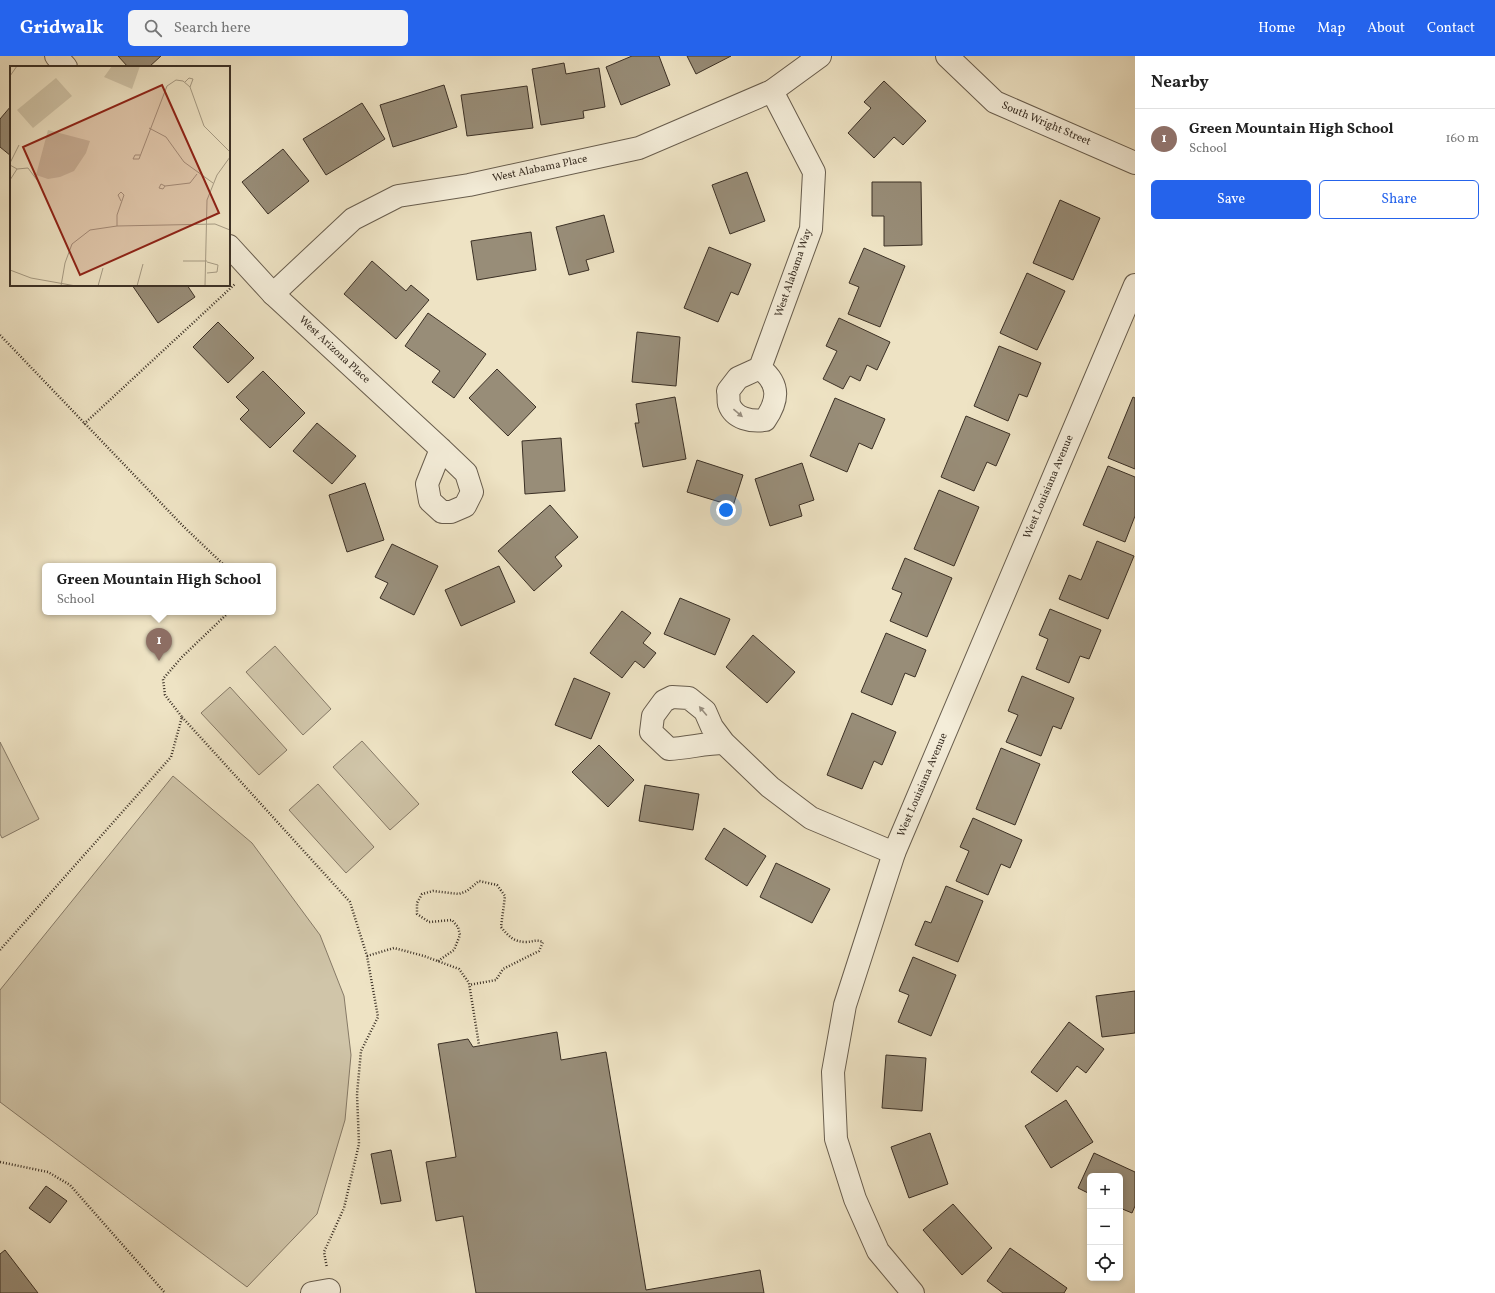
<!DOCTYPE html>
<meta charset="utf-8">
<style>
:root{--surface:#fff;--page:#f2f2f2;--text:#222;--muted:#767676;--line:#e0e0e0;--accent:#2563eb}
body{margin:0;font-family:Vollkorn,serif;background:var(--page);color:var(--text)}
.controls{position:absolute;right:12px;bottom:12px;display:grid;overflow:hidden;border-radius:6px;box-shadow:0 2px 6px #0003}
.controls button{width:36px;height:36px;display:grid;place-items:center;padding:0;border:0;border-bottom:1px solid var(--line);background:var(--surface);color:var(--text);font:20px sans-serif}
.you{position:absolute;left:726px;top:454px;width:14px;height:14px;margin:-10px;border:3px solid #fff;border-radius:50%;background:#1a73e8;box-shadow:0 0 0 6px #1a73e833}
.badge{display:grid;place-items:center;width:26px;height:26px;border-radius:50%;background:var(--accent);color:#fff;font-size:13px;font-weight:700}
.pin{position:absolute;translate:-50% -33px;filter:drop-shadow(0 1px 2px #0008)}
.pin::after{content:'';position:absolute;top:21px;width:14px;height:12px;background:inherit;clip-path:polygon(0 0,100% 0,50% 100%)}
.popup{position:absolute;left:42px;top:507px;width:234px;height:52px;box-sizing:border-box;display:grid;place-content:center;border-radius:6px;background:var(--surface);filter:drop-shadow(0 1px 3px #0005);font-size:13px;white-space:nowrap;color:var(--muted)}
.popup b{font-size:15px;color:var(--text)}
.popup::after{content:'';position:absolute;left:50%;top:100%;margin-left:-8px;border:8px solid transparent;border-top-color:var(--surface)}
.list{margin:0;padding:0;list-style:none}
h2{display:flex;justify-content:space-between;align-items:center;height:52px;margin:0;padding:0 16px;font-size:17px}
h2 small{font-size:13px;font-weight:400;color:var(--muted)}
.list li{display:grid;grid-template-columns:26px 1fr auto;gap:12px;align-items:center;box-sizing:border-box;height:60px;padding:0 16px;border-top:1px solid var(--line)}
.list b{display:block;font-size:15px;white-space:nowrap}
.list p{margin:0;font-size:13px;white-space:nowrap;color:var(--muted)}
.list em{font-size:13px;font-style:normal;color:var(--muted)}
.actions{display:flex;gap:8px;padding:12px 16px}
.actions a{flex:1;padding:9px 0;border:1px solid var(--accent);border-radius:6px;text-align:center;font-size:14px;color:var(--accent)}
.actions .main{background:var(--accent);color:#fff}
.icon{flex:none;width:22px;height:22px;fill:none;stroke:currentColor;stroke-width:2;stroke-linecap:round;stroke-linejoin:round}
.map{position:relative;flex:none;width:1135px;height:1237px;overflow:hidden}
header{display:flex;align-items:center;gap:24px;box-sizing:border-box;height:56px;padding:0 20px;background:var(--accent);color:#fff}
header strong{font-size:19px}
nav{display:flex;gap:22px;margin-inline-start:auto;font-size:14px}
.search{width:280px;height:36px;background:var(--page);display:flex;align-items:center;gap:10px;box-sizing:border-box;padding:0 14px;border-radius:6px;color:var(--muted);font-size:15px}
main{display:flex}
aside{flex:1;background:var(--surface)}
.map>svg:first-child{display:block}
.green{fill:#d0c5a9;stroke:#867a67}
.building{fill:#988d78;stroke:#3b3025}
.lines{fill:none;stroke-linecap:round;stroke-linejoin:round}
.minor-casing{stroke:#685d4d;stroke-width:24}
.path{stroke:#3b3025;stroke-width:2.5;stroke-dasharray:1 2;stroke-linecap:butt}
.minor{stroke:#f4edd9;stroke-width:22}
.oneway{fill:#988e7f}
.labels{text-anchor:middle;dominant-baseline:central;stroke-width:3;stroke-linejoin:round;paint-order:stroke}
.street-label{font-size:11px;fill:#3b3025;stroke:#f4edd9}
.inset-road{fill:none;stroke:#a69b84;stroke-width:1}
.view{fill:#8f2418;fill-opacity:0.15;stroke:#8f2418;stroke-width:2}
.inset-edge{fill:none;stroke:#3b3025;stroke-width:2}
</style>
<header>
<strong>Gridwalk</strong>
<div class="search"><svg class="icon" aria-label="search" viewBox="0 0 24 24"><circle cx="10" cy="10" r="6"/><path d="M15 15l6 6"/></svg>Search here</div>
<nav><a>Home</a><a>Map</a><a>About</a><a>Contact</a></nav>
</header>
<main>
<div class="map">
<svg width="1135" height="1237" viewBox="0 0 1135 1237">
<rect width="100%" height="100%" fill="#eee3c4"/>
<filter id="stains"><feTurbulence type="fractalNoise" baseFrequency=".005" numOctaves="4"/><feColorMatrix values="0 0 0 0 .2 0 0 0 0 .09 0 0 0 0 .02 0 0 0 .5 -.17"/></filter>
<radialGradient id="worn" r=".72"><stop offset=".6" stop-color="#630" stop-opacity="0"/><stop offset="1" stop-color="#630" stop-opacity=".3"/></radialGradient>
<!-- green -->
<g class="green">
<path d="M275 590 331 653 303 679 246 616Z"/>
<path d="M230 631 287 694 259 719 201 657Z"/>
<path d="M362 685 419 748 390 774 333 711Z"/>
<path d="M0 686 39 763 2 782 0 778Z"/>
<path d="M173 720 252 787 320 879 344 940 351 999 345 1064 317 1158 247 1231 0 1046V934Z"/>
<path d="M318 728 374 791 346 817 289 754Z"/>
</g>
<!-- building -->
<g class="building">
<path d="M118 0H161L149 11H128Z"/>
<path d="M632 0H659L670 29 621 49 606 11Z"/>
<path d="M687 0H731L696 18Z"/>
<path d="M564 7 566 18 599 12 605 51 583 55 584 62 541 69 532 13Z"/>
<path d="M884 25 926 65 903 89 894 81 874 102 848 77 871 52 864 46Z"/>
<path d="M444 29 457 71 393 91 380 49Z"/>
<path d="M527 30 533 72 467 80 461 39Z"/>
<path d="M362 47 385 83 326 119 303 83Z"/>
<path d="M11 50V100L0 91V63Z"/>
<path d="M283 93 309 125 268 158 242 126Z"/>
<path d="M747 116 765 165 730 178 712 129Z"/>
<path d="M872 126H921L922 189 884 190V160H872Z"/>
<path d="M1060 144 1100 162 1073 224 1033 207Z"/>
<path d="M604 159 614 196 586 204 589 214 569 219 556 171Z"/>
<path d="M531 176 536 214 477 224 471 185Z"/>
<path d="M709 191 751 208 738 239 731 236 718 266 684 252Z"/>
<path d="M864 192 905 210 880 271 848 258 859 231 849 227Z"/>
<path d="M372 205 406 235 411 229 429 244 396 283 344 238Z"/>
<path d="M1027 217 1065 235 1037 294 1000 277Z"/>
<path d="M132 229H187L195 241 158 267Z"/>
<path d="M428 257 486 298 454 342 432 326 440 315 405 290Z"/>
<path d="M839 262 890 286 877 314 867 309 860 325 850 320 843 333 823 323 837 295 826 290Z"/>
<path d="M218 266 254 302 228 327 193 291Z"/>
<path d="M637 276 680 281 676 330 632 326Z"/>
<path d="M999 290 1041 307 1027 341 1019 338 1008 365 974 350Z"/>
<path d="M497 313 536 351 508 380 469 342Z"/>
<path d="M263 315 305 357 270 392 240 363 249 354 236 341Z"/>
<path d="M675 341 686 403 643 411 635 367H639L636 348Z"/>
<path d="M1133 341 1135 342V413L1108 402Z"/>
<path d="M835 342 885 363 872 393 859 387 847 416 810 400Z"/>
<path d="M966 360 1010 378 996 410 987 406 974 435 941 421Z"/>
<path d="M317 367 356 400 332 428 293 395Z"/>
<path d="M561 382 565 435 525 438 522 385Z"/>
<path d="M697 404 743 419 733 450 687 436Z"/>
<path d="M802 407 814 444 799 449 802 460 770 470 755 423Z"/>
<path d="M1108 410 1135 421V460L1125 486 1083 469Z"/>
<path d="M365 427 384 484 347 496 329 439Z"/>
<path d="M939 434 979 451 954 510 914 493Z"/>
<path d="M550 449 578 481 555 501 562 510 534 535 498 495Z"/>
<path d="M1097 485 1134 500 1108 563 1059 543 1069 519 1081 524Z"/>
<path d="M392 488 438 510 414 559 380 542 388 527 375 521Z"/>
<path d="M905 502 952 522 927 581 890 565 902 537 892 533Z"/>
<path d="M499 510 515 546 461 570 445 534Z"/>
<path d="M680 542 730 563 715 599 664 578Z"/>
<path d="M1050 553 1101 574 1089 603 1080 600 1069 627 1036 613 1048 583 1039 579Z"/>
<path d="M622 555 651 577 643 587 656 597 644 612 635 605 622 622 590 597Z"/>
<path d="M886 577 926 594 915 621 905 617 892 649 861 636Z"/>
<path d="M753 579 795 616 767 647 726 611Z"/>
<path d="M1022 620 1074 642 1061 673 1053 670 1041 700 1006 686 1018 659 1008 655Z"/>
<path d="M574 622 610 637 591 683 555 669Z"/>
<path d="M852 657 896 676 882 709 874 705 862 733 827 719Z"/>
<path d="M599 689 634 724 608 751 572 716Z"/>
<path d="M1001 692 1040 708 1015 769 976 753Z"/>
<path d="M645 729 699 738 693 774 639 765Z"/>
<path d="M973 762 1022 784 1010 812 1001 808 988 839 956 825 969 795 960 791Z"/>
<path d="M724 772 766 800 747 830 705 803Z"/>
<path d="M776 807 830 833 812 867 760 841Z"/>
<path d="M946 830 983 845 958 906 915 889 925 865 931 867Z"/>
<path d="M913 901 956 919 931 980 898 966 909 939 899 935Z"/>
<path d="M1135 935V977L1102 981 1096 940Z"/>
<path d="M1069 966 1104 993 1086 1017 1077 1010 1057 1036 1031 1016Z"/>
<path d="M557 976 561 1004 606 996 646 1234 760 1214 764 1237H476L463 1160 436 1165 426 1106 456 1101 438 988 468 983 473 991Z"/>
<path d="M886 999 926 1002 922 1055 882 1052Z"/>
<path d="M1066 1044 1093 1086 1051 1112 1025 1070Z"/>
<path d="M930 1077 948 1128 909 1142 891 1091Z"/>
<path d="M391 1094 401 1145 381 1148 371 1098Z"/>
<path d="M1094 1097 1135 1116V1150L1132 1157 1120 1152V1120H1090V1138L1078 1132Z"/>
<path d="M46 1130 67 1145 50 1167 29 1152Z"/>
<path d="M953 1148 992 1192 962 1219 923 1174Z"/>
<path d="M1010 1192 1067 1232 1064 1237H1003L987 1225Z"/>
<path d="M5 1194 38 1237H0V1198Z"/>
</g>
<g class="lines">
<defs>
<g id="minor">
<path d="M56 0 66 11"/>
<path d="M947 0 995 46 1135 107"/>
<path d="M229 190 273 238 441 393 466 417 472 436 465 450 451 456H442L430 445 427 428 441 393"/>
<path d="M273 238 353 163 398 140 469 129 639 92 772 35 820 0"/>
<path d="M760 312C780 328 779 344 765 364 752 366 734 363 729 348 728 344 729 339 728 335L738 322 760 312 811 173 814 116 772 35"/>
<path d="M724 687C706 687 688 692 669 693L651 676 653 660 664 645 672 641 689 642 705 655 712 671 724 687 770 731 811 762 894 797"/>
<path d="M312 1237 329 1234"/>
<path d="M913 1237 878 1195 855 1143 836 1083 833 1016 845 949 894 797 1135 229"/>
</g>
</defs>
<!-- minor casing -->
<use href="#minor" class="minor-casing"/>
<!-- path -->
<g class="path">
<path d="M0 279 183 470 225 510"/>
<path d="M84 368 235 228"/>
<path d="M182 661 350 846 367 900 378 961 361 995 357 1038 359 1088 344 1152 324 1196 327 1212"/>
<path d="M0 894 171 701 182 661 165 639 163 623 182 601 229 556"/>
<path d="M367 900 394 892 424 900 459 913 469 927 479 989"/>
<path d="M438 905 454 894 460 879 458 871 452 864 429 866 417 858V847L422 838 433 835 459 838 467 835 479 825 497 829 505 840 501 871C508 880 514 886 526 886 533 886 536 883 543 886L539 895 503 913 496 924 469 929"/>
<path d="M0 1106 48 1116 70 1129 165 1237"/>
</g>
<!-- minor -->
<use href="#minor" class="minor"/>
</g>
<!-- one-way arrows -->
<defs><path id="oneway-solid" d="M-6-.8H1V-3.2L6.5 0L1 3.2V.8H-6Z"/></defs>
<g class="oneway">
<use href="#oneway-solid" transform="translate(738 357) rotate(40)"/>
<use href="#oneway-solid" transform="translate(703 655) rotate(-130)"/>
</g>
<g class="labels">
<!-- street labels -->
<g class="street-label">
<text transform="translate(1046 68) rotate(23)">South Wright Street</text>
<text transform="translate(540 113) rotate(-12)">West Alabama Place</text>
<text transform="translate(794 217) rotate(-71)">West Alabama Way</text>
<text transform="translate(334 294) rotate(43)">West Arizona Place</text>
<text transform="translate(1049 431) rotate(-67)">West Louisiana Avenue</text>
<text transform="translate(923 729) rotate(-67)">West Louisiana Avenue</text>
</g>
</g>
<!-- overview -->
<g transform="translate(10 10)">
<rect width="220" height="220" fill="#eee3c4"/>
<path d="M102 0H130L122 23 94 11ZM46 12 62 30 23 62 7 44ZM38 64 80 75 76 87 64 105 50 111 38 113 26 109Z" fill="#d0c5a9"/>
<path class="inset-road" d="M0 10 7 0M220 12V28M175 16 179 12 183 13 180 21M139 62 156 71 174 96 203 117M130 89H125L123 93H129L157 20 166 14 173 15 180 21 194 60 220 86M0 97 9 79M0 99 7 103 0 114M7 103 18 102 30 118M155 120 153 123 149 122 151 118 155 120 180 117 187 108M107 160V149L114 129 111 126 108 129 111 135M173 195H197M0 204 21 212 66 220M197 207 207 206 208 199 197 196M51 220 55 197 62 178 80 164 107 160 205 158 220 164M88 220 93 202M127 220 133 198M195 220 197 134 207 109 220 91"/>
<path class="view" d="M152 19 209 147 70 209 13 81Z"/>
<rect width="220" height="220" class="inset-edge"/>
</g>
<rect width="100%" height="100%" filter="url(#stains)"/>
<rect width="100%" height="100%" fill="url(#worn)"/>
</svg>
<div class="controls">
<button>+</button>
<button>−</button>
<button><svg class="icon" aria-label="locate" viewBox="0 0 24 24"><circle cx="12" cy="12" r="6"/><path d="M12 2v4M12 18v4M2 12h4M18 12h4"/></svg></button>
</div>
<div class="you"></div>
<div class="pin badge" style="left:159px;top:605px;background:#8d6e63">1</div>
<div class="popup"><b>Green Mountain High School</b>School</div>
</div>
<aside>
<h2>Nearby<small></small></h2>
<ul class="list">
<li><span class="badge" style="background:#8d6e63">1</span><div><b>Green Mountain High School</b><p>School</p></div><em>160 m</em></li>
</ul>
<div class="actions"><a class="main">Save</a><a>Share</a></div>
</aside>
</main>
